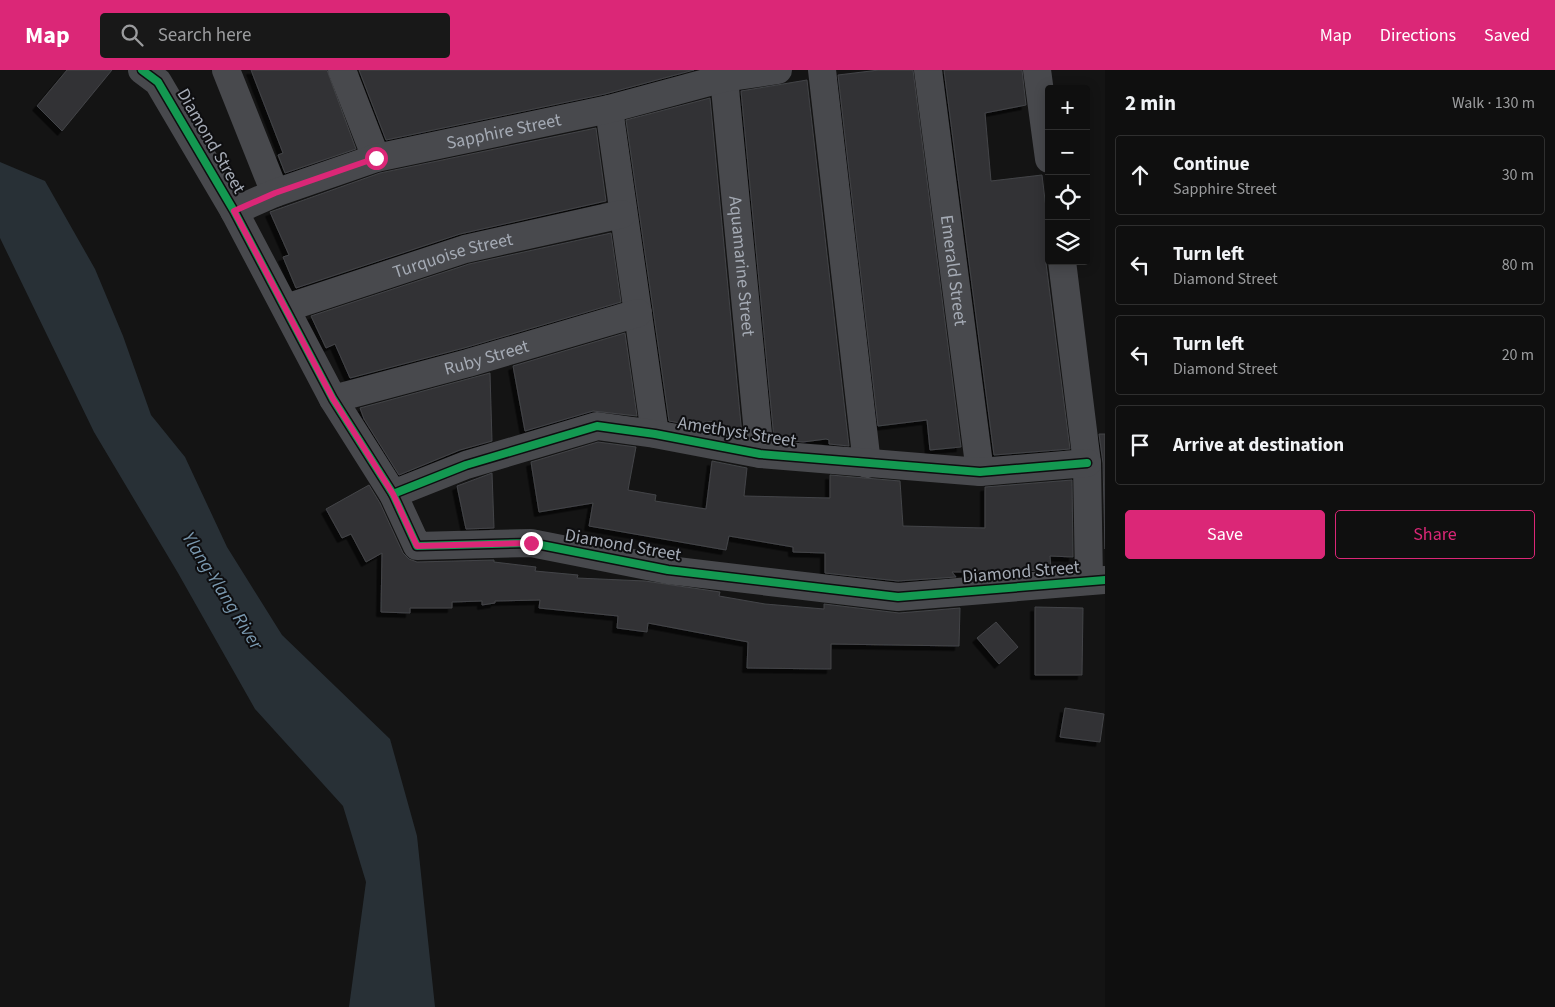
<!DOCTYPE html>
<meta charset="utf-8">
<style>
:root{--surface:#0f0f0f;--page:#181818;--text:#f1f3f6;--muted:#9b9c9e;--line:#2f2f2f;--accent:#db2777}
body{margin:0;font-family:"Source Sans 3",sans-serif;background:var(--page);color:var(--text)}
.controls{position:absolute;right:15px;top:15px;display:grid;overflow:hidden;border-radius:5px;box-shadow:0 2px 12px #0003}
.controls button{width:45px;height:45px;display:grid;place-items:center;padding:0;border:0;border-bottom:1px solid var(--line);background:var(--surface);color:var(--text);font:25px sans-serif}
.stop{position:absolute;width:15px;height:15px;margin:-11px;border:4px solid #db2777;border-radius:50%;background:#fff}
.stop.end{background:#db2777;border-color:#fff;box-shadow:0 1px 5px #0008}
.list{margin:0;padding:0;list-style:none}
h2{display:flex;justify-content:space-between;align-items:center;height:65px;margin:0;padding:0 20px;font-size:21px}
h2 small{font-size:16px;font-weight:400;color:var(--muted)}
.list li{display:grid;grid-template-columns:32px 1fr auto;gap:15px;align-items:center;box-sizing:border-box;height:80px;margin:0 10px 10px;padding:0 10px;border:1px solid var(--line);border-radius:5px}
.list b{display:block;font-size:19px;white-space:nowrap}
.list p{margin:0;font-size:16px;white-space:nowrap;color:var(--muted)}
.list em{font-size:16px;font-style:normal;color:var(--muted)}
.actions{display:flex;gap:10px;padding:15px 20px}
.actions a{flex:1;padding:11px 0;border:1px solid var(--accent);border-radius:5px;text-align:center;font-size:18px;color:var(--accent)}
.actions .main{background:var(--accent);color:#fff}
.icon{flex:none;width:28px;height:28px;fill:none;stroke:currentColor;stroke-width:2;stroke-linecap:round;stroke-linejoin:round}
.map{position:relative;flex:none;width:1105px;height:937px;overflow:hidden}
header{display:flex;align-items:center;gap:30px;box-sizing:border-box;height:70px;padding:0 25px;background:var(--accent);color:#fff}
header strong{font-size:24px}
nav{display:flex;gap:28px;margin-inline-start:auto;font-size:18px}
.search{width:350px;height:45px;background:var(--page);display:flex;align-items:center;gap:12px;box-sizing:border-box;padding:0 18px;border-radius:5px;color:var(--muted);font-size:19px}
main{display:flex}
aside{flex:1;background:var(--surface)}
.map>svg:first-child{display:block}
.water{fill:#283036}
.building{fill:#333335;stroke:#434448;filter:url(#shadow)}
.lines{fill:none;stroke-linecap:round;stroke-linejoin:round}
.minor{stroke:#48494d;stroke-width:28}
.cycleway-casing{stroke:#0e0e10;stroke-width:11}
.cycleway{stroke:#139951;stroke-width:8}
.route{stroke:#db2777;stroke-width:6}
.labels{text-anchor:middle;dominant-baseline:central;stroke-width:4;stroke-linejoin:round;paint-order:stroke}
.street-label{font-size:18px;fill:#a5abb5;stroke:#0e0e10}
.water-label{font-size:19px;font-style:italic;fill:#7b9ab1;stroke:#0e0e10}
</style>
<header>
<strong>Map</strong>
<div class="search"><svg class="icon" aria-label="search" viewBox="0 0 24 24"><circle cx="10" cy="10" r="6"/><path d="M15 15l6 6"/></svg>Search here</div>
<nav><a>Map</a><a>Directions</a><a>Saved</a></nav>
</header>
<main>
<div class="map">
<svg width="1105" height="937" viewBox="0 0 1105 937">
<defs>
<filter id="shadow"><feDropShadow dx="-4.5" dy="4.5" stdDeviation="0" flood-color="#0009"/></filter>
</defs>
<rect width="100%" height="100%" fill="#141414"/>
<!-- water -->
<path class="water" d="M0 92 45 111 95 199 123 266 151 345 185 387 227 477 282 565 390 669 417 766 435 937H349L366 812 343 736 255 639 178 503 94 362 0 168Z"/>
<!-- building -->
<g class="building">
<path d="M67 0H112L62 61 37 36Z"/>
<path d="M251 0H327L356 79 285 103 278 85 283 83Z"/>
<path d="M359 0H694L605 24 386 70Z"/>
<path d="M879 0H913L961 377 930 380 927 350 878 356 838 5Z"/>
<path d="M944 0H1022L1026 35 985 43 991 111 1042 105 1049 163 1046 193 1070 379 994 385Z"/>
<path d="M807 10 849 376 829 374V370L826 369 803 372 774 369 741 21Z"/>
<path d="M710 28 742 365 715 360 716 351 686 354 669 351 626 50Z"/>
<path d="M596 58 606 131 460 164 296 218 283 187 289 185 270 142 380 103Z"/>
<path d="M611 163 621 232 464 278 350 308 335 274 326 278 311 246 469 194Z"/>
<path d="M625 263 637 346 593 341 525 361 513 296Z"/>
<path d="M490 303 492 371 460 380 399 405 364 349 360 338Z"/>
<path d="M1099 364H1105V479L1103 393Z"/>
<path d="M598 372 636 377 628 420 656 425 655 431 706 439 712 391 747 398 744 426 830 428V405L900 411 903 456 985 458V417L1072 410 1073 487 1050 486 1051 499 1009 502H952L956 507 898 511 825 503V483L793 482V477L729 466 726 480 589 456 593 433 539 442 531 392Z"/>
<path d="M492 403 494 458 466 459 457 416Z"/>
<path d="M369 415 380 433 403 483 409 489 417 492 494 490V492L536 497 535 501 578 505 577 508 645 511 720 522 719 526 765 534 824 539V534L899 543 960 538 959 576 831 574V599L747 598 748 572 648 553 647 562 617 558 618 546 539 538 540 530 495 531V533L482 535V531L452 532V538H410V543L381 542 382 483 366 492 351 464 342 468 326 439Z"/>
<path d="M1035 537 1083 538 1082 605H1035Z"/>
<path d="M996 552 1018 577 999 594 977 568Z"/>
<path d="M1065 638 1104 644 1100 672 1060 667Z"/>
</g>
<g class="lines">
<!-- minor -->
<g class="minor">
<path d="M142 0 158 12 234 141 333 329 393 424 417 476 531 473 668 500 898 527 1105 510"/>
<path d="M226 0 275 123"/>
<path d="M342 0 376 88"/>
<path d="M822 0 867 394"/>
<path id="s1" d="M928 0 980 402"/>
<path d="M1037 0 1049 89"/>
<path id="s2" d="M724 8 760 384"/>
<path d="M609 39 655 364"/>
<path id="s3" d="M234 141 275 123 376 88 609 39 724 8 778 0"/>
<path d="M1062 191 1087 393 1089 511"/>
<path id="s4" d="M286 238 465 179 622 144"/>
<path id="s5" d="M333 329 468 293 638 243"/>
<path d="M393 424 466 395 597 356 655 364 760 384 980 402 1087 393"/>
</g>
<defs>
<g id="cycleway">
<path d="M142 0 158 12 234 141 333 329 393 424 417 476 531 473 668 500 898 527 1105 510"/>
<path d="M393 424 466 395 597 356 655 364 760 384 980 402 1087 393"/>
</g>
</defs>
<!-- cycleway casing -->
<use href="#cycleway" class="cycleway-casing"/>
<!-- cycleway -->
<use href="#cycleway" class="cycleway"/>
</g>
<g class="lines">
<!-- route -->
<path class="route" d="M376 88 275 123 234 141 333 329 393 424 417 476 531 473"/>
</g>
<g class="labels">
<!-- street labels -->
<g class="street-label">
<text stroke="none"><textPath href="#s3" startOffset="282">Sapphire Street</textPath></text>
<text transform="translate(211 71) rotate(60)">Diamond Street</text>
<text stroke="none"><textPath href="#s4" startOffset="175">Turquoise Street</textPath></text>
<text stroke="none"><textPath href="#s2" startOffset="189">Aquamarine Street</textPath></text>
<text stroke="none"><textPath href="#s1" startOffset="202">Emerald Street</textPath></text>
<text stroke="none"><textPath href="#s5" startOffset="159">Ruby Street</textPath></text>
<text transform="translate(737 362) rotate(9)">Amethyst Street</text>
<text transform="translate(623 475) rotate(10)">Diamond Street</text>
<text transform="translate(1021 502) rotate(-5)">Diamond Street</text>
</g>
<!-- water labels -->
<g class="water-label">
<text transform="translate(222 521) rotate(58)">Ylang-Ylang River</text>
</g>
</g>
</svg>
<div class="controls">
<button>+</button>
<button>−</button>
<button><svg class="icon" aria-label="locate" viewBox="0 0 24 24"><circle cx="12" cy="12" r="6"/><path d="M12 2v4M12 18v4M2 12h4M18 12h4"/></svg></button>
<button><svg class="icon" aria-label="layers" viewBox="0 0 24 24"><path d="M12 4l9 5-9 5-9-5zM3 14l9 5 9-5"/></svg></button>
</div>
<div class="stop" style="left:376px;top:88px"></div>
<div class="stop end" style="left:531px;top:473px"></div>
</div>
<aside>
<h2>2 min<small>Walk · 130 m</small></h2>
<ul class="list">
<li><svg class="icon" aria-label="ahead" viewBox="0 0 24 24"><path d="M12 20V5M6 11l6-6 6 6"/></svg><div><b>Continue</b><p>Sapphire Street</p></div><em>30 m</em></li>
<li><svg class="icon" aria-label="left" viewBox="0 0 24 24"><path d="M17 20v-9H6M10 6l-5 5 5 5"/></svg><div><b>Turn left</b><p>Diamond Street</p></div><em>80 m</em></li>
<li><svg class="icon" aria-label="left" viewBox="0 0 24 24"><path d="M17 20v-9H6M10 6l-5 5 5 5"/></svg><div><b>Turn left</b><p>Diamond Street</p></div><em>20 m</em></li>
<li><svg class="icon" aria-label="arrive" viewBox="0 0 24 24"><path d="M6 21V4h12l-3 4 3 4H6"/></svg><div><b>Arrive at destination</b></div></li>
</ul>
<div class="actions"><a class="main">Save</a><a>Share</a></div>
</aside>
</main>
